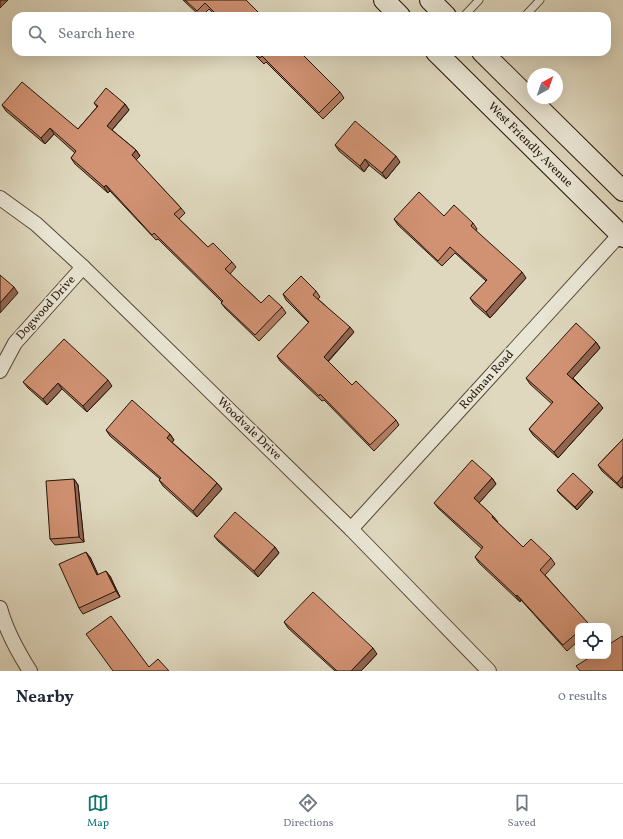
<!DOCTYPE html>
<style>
:root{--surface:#fff;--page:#f6f6f7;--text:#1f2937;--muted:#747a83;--line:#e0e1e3;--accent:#0f766e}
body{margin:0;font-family:Vollkorn,serif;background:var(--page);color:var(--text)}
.controls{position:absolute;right:12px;bottom:12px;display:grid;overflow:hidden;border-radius:8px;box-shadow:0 4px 16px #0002}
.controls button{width:36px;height:36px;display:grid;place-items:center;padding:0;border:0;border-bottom:1px solid var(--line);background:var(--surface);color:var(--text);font:20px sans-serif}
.compass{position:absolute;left:527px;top:68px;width:36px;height:36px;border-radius:50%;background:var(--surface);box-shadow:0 4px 16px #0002;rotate:40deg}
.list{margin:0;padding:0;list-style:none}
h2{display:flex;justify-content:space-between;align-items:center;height:52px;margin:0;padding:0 16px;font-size:17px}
h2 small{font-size:13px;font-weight:400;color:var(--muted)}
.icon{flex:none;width:22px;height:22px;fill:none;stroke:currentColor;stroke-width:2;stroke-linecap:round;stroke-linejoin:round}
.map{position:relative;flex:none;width:623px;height:671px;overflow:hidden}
.search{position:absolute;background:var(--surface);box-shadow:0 4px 16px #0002;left:12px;right:12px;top:12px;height:44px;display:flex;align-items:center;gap:10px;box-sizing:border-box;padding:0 14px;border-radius:12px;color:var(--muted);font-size:15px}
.sheet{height:112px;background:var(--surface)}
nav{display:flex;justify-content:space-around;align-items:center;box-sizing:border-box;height:56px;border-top:1px solid var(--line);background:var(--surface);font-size:11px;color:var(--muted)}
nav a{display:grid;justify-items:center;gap:2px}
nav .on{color:var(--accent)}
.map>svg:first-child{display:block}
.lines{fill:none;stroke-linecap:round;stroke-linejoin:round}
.service-casing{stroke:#544637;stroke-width:9}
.minor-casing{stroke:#544637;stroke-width:16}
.secondary-casing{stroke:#26150a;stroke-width:22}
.service{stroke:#eae6d5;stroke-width:7}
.minor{stroke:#eae6d5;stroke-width:14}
.secondary{stroke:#eae6d5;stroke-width:20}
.wall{fill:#b47e63;stroke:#26150a}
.shaded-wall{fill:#926650;stroke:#26150a}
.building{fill:#d19273;stroke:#26150a}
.labels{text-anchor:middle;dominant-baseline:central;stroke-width:3.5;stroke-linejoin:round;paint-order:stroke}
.street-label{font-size:12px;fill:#26150a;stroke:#eae6d5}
</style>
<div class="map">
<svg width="623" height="671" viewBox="0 0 623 671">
<rect width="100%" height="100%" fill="#dfd8be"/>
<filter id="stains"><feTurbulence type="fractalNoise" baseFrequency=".005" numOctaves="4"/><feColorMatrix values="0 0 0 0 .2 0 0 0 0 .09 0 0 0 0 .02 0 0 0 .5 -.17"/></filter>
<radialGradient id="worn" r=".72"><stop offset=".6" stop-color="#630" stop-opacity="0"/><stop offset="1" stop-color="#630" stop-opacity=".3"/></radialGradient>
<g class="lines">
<defs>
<g id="service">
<path d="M464 16 479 0"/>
<path d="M525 16 540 0"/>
</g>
<g id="minor">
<path d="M0 198 36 224 83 267 351 529 489 671"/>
<path d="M0 371 15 343 83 267"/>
<path d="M351 529 623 231"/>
<path d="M0 608C6 630 18 652 30 671"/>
</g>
<g id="secondary">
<path d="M384 0 400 16"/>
<path d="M430 0 446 16"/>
<path d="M436 52 623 237"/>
<path d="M482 52 623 191"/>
</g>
</defs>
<!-- service casing -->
<use href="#service" class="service-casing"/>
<!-- minor casing -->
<use href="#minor" class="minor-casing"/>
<!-- secondary casing -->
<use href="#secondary" class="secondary-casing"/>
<!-- service -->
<use href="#service" class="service"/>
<!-- minor -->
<use href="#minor" class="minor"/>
<!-- secondary -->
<use href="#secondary" class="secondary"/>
</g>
<!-- wall -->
<g class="wall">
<path d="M183 0H246L262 16H216L209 9 202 16H200Z"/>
<path d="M252 52H297L340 92 344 98 323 119 266 62 264 64Z"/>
<path d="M94 103 125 104 129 110 112 130 136 150 140 156 136 160 181 208 185 213 179 219 208 247 232 262 236 267 230 274 261 303 282 307 286 313 259 341 225 308 221 303 222 302 158 239 156 240 110 191 108 193 75 164 71 158 75 153 54 134 45 144 6 111 2 105 78 129 97 107Z"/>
<path d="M335 145 400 162 386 179 369 165 364 172 339 151Z"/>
<path d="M444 216 473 223 477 229 476 231 526 278 490 318 474 304 470 298 486 281 455 253 442 266 398 225 394 219Z"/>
<path d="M316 291 320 297 318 299 354 332 328 362 352 385 396 420 399 425 374 451 324 400 322 401 280 361 277 356 309 323 286 300 283 294Z"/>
<path d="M596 342 600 348 573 378 603 408 558 458 533 435 529 429 552 404 530 384 526 378Z"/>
<path d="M23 382 112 386 87 412 62 389 47 405 28 388Z"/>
<path d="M106 430 170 434 174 440 172 442 217 483 222 489 197 517 163 486 159 480 160 479 110 436Z"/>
<path d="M623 439V487L621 488 602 471 598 465Z"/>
<path d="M492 478 496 484 479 503 493 516 497 522 523 547 551 558 555 564 545 575 590 626H578V641L567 651 521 600 520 602 479 563 475 557 482 549 438 508 434 503Z"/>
<path d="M74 479 78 485 84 542 55 545 50 539Z"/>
<path d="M557 490 593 492 577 510 559 493Z"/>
<path d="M214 536 275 547 279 553 258 577 218 541Z"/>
<path d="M90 557 98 575 110 576 120 597 83 614 79 608Z"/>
<path d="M284 622 377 654 361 671H335L288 628Z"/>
</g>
<!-- shaded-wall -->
<g class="shaded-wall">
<path d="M0 0H8L0 8Z"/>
<path d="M125 104 129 110 111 131 107 126Z"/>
<path d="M50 128 54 134 45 144 41 138Z"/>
<path d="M136 150 140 156 136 160 132 155Z"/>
<path d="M396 156 400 162 386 179 382 173Z"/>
<path d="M365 159 369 165 364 172 360 166Z"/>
<path d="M106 185 110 191 108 193 104 187Z"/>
<path d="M522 272 526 278 490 318 486 312Z"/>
<path d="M14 287 18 293 0 313V303Z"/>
<path d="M350 327 354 332 327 362 324 357Z"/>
<path d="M596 342 600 348 572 379 567 374Z"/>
<path d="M108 380 112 386 87 412 83 406Z"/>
<path d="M58 383 62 389 47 405 43 399Z"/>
<path d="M599 403 603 408 558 458 554 452Z"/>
<path d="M170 434 174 440 171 444 167 438Z"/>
<path d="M623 476V487L621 488 617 483Z"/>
<path d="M492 478 496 484 478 504 474 498Z"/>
<path d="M74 479 78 485 84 542 79 537Z"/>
<path d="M217 483 222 489 197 517 193 511Z"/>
<path d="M591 490 593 492 577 510 575 507Z"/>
<path d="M493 516 498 522 496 523 492 517Z"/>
<path d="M275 547 279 553 258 577 254 571Z"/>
<path d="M86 552 90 557 101 581 97 575Z"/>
<path d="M106 571 110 576 120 597 116 591Z"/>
<path d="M517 595 521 600 520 602 516 596Z"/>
<path d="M373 648 377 654 361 671H351Z"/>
</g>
<!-- building -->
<g class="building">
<path d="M185 0H246L262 16H218L205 3 197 11Z"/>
<path d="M253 52H297L298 53 300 52 340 92 319 113 262 56 260 58Z"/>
<path d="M22 82 78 129 98 106 94 103 106 88 125 104 107 126 136 150 132 155 181 208 174 214 208 247 213 243 232 262 225 269 261 303 269 295 282 307 255 335 221 303 223 301 154 233 152 235 106 185 104 187 71 158 76 151 50 128 41 138 2 105Z"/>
<path d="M355 121 396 156 382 173 365 159 360 166 335 145Z"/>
<path d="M419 192 444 216 454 205 473 223 471 226 522 272 486 312 470 298 487 280 450 247 438 261 394 219Z"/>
<path d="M0 275 14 287 0 303Z"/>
<path d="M301 276 316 291 313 295 350 327 324 357 352 385 356 381 396 420 370 445 320 394 319 396 277 356 309 322 283 294Z"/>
<path d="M576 323 596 342 567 374 599 403 554 452 529 429 553 402 526 378Z"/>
<path d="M64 339 108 380 83 406 58 383 43 399 23 382Z"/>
<path d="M132 400 170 434 167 438 217 483 193 511 159 480 161 478 106 430Z"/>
<path d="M623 439V476L617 483 598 465Z"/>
<path d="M472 460 492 478 474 498 493 516 492 517 523 547 531 539 551 558 540 570 588 623 584 626H578V632L563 645 517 595 516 596 475 557 483 547 434 503Z"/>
<path d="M573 473 591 490 575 507 557 490Z"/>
<path d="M74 479 79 537 50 539 46 481Z"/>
<path d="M235 512 275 547 254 571 214 536Z"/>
<path d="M86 552 97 575 106 571 116 591 79 608 59 564Z"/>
<path d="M313 592 373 648 351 671H337L284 622Z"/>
<path d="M111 616 149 667 158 659 169 671H113L86 634Z"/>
<path d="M622 636 623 638V671H580L576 666 592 656H608V645Z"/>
</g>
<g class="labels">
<!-- street labels -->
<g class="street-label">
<text transform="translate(530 145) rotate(45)">West Friendly Avenue</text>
<text transform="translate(46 308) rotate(-48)">Dogwood Drive</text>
<text transform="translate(487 380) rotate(-48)">Rodman Road</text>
<text transform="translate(249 429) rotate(44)">Woodvale Drive</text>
</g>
</g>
<rect width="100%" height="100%" filter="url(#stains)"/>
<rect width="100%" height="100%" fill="url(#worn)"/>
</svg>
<div class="controls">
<button><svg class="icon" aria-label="locate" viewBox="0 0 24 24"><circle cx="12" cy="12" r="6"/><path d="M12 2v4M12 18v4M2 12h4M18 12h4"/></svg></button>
</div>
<svg class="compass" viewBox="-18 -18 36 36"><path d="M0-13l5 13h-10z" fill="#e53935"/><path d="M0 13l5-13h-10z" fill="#747a83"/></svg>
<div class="search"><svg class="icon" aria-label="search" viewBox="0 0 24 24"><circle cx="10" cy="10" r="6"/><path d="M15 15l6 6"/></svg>Search here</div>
</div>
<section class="sheet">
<h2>Nearby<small>0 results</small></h2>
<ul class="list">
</ul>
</section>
<nav>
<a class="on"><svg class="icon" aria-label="map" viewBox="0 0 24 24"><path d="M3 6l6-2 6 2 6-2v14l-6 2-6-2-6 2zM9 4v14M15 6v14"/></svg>Map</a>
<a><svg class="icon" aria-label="directions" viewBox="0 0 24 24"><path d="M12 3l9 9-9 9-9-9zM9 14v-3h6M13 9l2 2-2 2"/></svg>Directions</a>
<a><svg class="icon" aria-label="saved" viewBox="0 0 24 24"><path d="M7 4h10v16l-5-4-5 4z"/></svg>Saved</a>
</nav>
